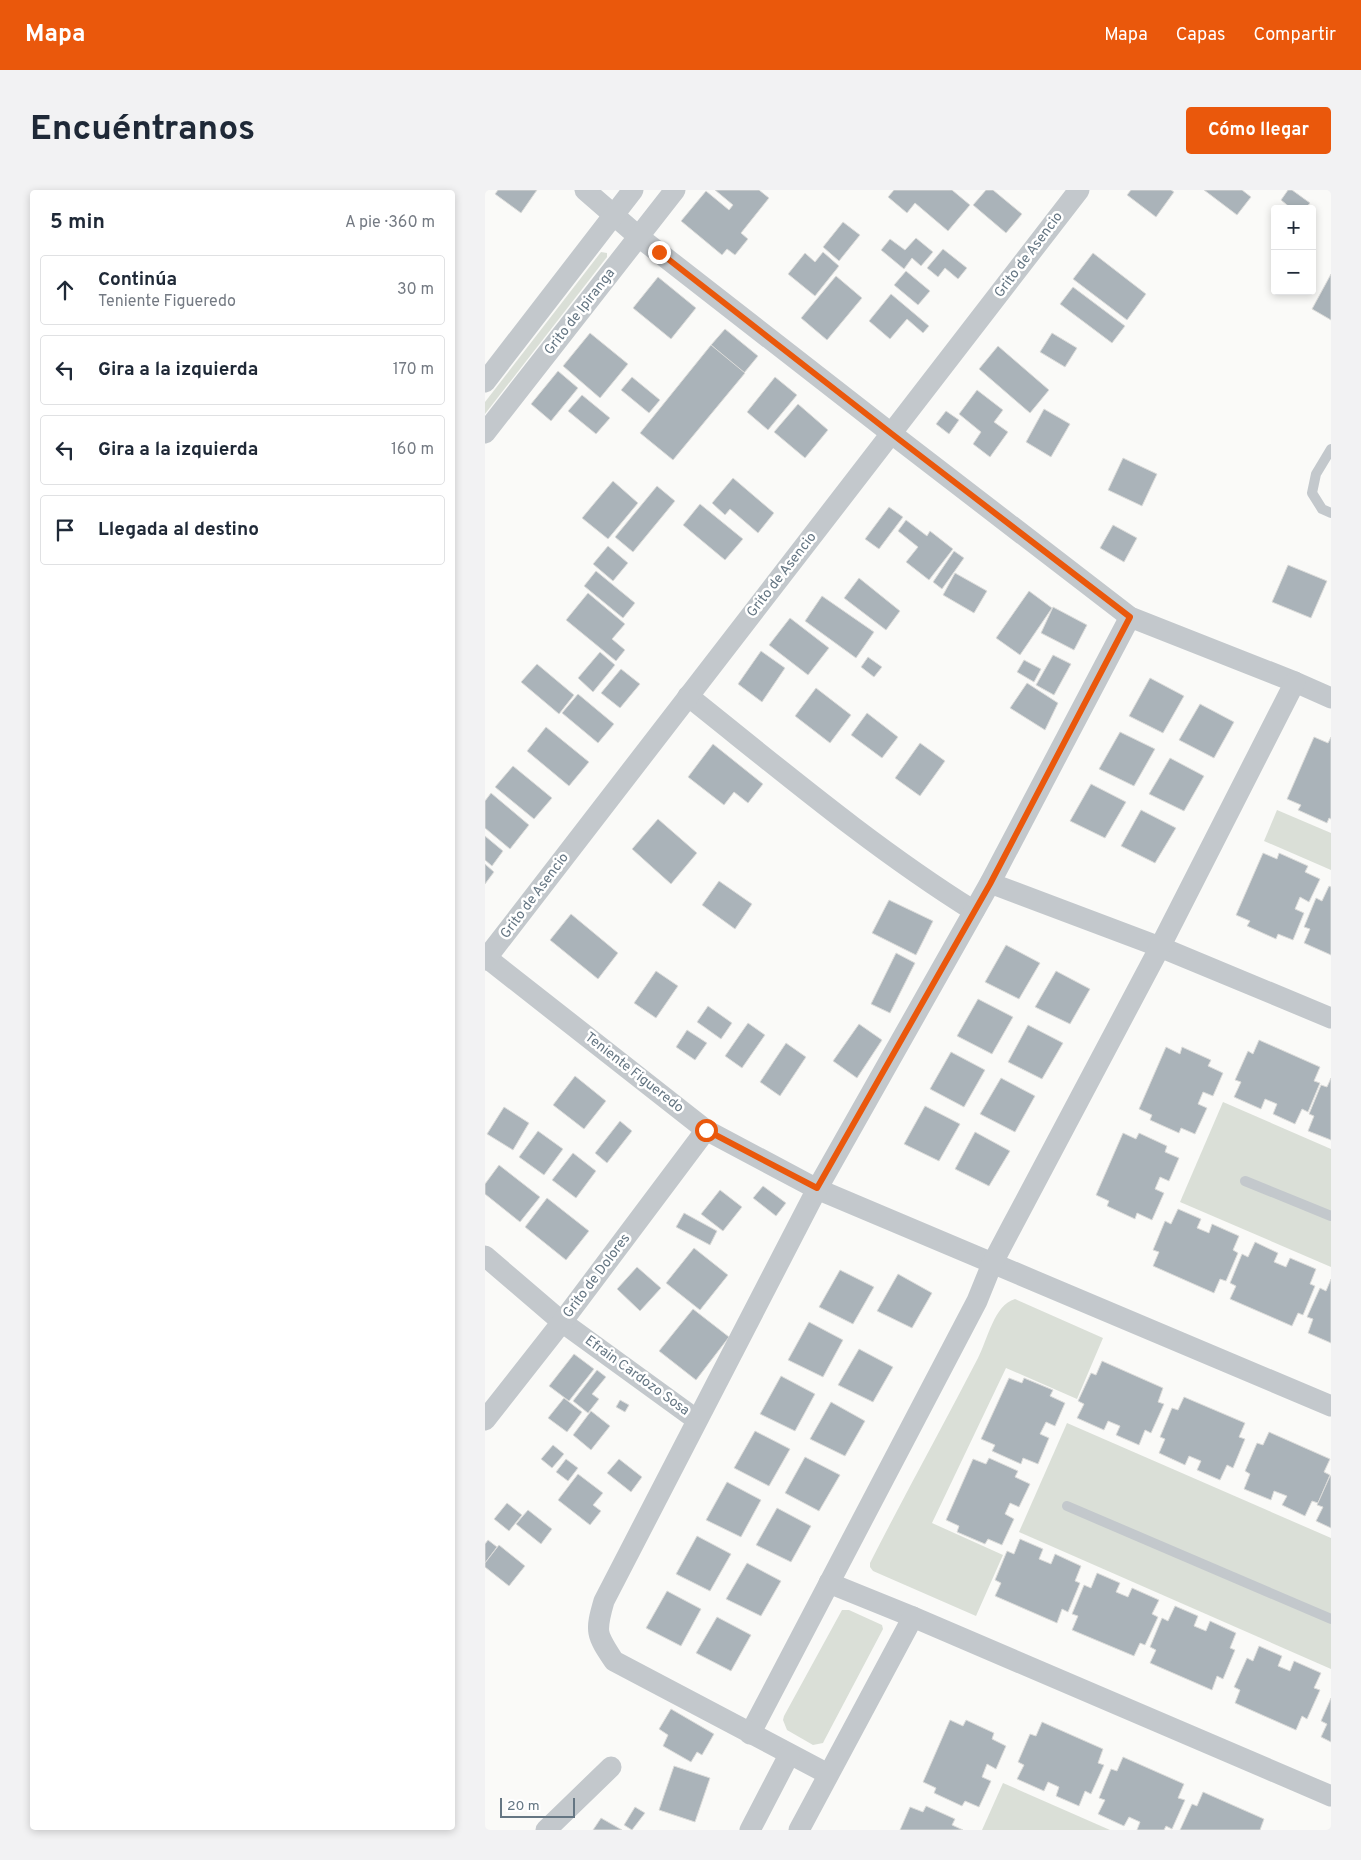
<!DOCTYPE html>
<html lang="es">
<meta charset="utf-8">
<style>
:root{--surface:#fff;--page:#f2f2f3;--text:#1f2937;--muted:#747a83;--line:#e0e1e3;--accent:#ea580c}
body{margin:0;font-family:Overpass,sans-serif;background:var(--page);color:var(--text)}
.controls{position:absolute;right:15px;top:15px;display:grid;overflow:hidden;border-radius:5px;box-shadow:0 2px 8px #0003}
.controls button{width:45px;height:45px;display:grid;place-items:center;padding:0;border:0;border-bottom:1px solid var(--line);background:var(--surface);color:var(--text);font:25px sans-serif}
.scale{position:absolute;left:15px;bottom:12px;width:75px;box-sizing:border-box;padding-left:5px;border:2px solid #657683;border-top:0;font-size:14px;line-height:18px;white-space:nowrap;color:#657683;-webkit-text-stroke:4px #fff;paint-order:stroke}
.stop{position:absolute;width:15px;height:15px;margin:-11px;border:4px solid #ea580c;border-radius:50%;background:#fff}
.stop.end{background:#ea580c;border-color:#fff;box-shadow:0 1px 5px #0008}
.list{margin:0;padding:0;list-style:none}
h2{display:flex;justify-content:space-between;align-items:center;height:65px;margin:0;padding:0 20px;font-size:21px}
h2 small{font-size:16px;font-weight:400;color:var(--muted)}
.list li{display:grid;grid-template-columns:32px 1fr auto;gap:15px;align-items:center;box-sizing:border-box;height:70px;margin:0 10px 10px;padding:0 10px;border:1px solid var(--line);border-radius:5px}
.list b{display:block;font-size:19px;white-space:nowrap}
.list p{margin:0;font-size:16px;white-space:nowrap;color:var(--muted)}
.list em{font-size:16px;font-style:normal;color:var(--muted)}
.icon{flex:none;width:28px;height:28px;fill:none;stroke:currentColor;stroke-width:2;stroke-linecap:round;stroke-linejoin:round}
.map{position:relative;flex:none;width:846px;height:1640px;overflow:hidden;border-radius:5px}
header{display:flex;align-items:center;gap:30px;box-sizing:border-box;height:70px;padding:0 25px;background:var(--accent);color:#fff}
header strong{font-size:24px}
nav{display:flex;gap:28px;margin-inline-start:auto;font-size:18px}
.intro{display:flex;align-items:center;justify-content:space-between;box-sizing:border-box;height:120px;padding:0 30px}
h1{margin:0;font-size:35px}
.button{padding:12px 22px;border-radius:5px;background:var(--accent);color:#fff;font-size:18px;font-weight:700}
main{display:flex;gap:30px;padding:0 30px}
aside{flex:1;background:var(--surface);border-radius:5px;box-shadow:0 2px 8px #0003}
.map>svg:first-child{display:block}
.green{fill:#dadfd7}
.building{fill:#aab3b9;stroke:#dcdcda}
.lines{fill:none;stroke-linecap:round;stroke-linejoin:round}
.service{stroke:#c3c8cc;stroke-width:10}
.minor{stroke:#c3c8cc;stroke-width:21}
.route{stroke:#ea580c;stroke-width:6}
.labels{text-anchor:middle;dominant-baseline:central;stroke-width:5;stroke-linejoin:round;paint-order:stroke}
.street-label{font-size:14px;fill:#657683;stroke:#fff}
</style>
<header>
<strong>Mapa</strong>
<nav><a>Mapa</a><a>Capas</a><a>Compartir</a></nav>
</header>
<div class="intro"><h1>Encuéntranos</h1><a class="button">Cómo llegar</a></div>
<main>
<aside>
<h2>5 min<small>A pie · 360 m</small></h2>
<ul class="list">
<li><svg class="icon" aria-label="ahead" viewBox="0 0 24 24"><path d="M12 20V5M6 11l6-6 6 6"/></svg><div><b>Continúa</b><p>Teniente Figueredo</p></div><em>30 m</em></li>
<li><svg class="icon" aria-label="left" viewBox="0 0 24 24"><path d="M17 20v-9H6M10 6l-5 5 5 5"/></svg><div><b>Gira a la izquierda</b></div><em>170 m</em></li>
<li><svg class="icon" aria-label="left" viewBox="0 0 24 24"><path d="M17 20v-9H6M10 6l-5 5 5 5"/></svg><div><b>Gira a la izquierda</b></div><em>160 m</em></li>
<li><svg class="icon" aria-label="arrive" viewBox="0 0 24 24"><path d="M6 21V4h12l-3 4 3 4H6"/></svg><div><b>Llegada al destino</b></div></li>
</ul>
</aside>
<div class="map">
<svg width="846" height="1640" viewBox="0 0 846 1640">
<rect width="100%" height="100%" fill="#fafaf8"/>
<!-- green -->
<g class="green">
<path d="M116 62 122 63V67L0 224V212Z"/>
<path d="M792 620 846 643V680L779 651Z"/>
<path d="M738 912 846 959V1077L695 1012Z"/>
<path d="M530 1109 618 1148 592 1209 521 1178 447 1333 518 1365 491 1426 388 1381 385 1377V1373C420 1304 458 1236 493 1168 503 1149 509 1115 530 1109Z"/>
<path d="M582 1233 846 1348V1479L534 1342Z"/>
<path d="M357 1420H364L397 1435 398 1439 340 1549 338 1553 328 1555 302 1540 298 1530 299 1526Z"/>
<path d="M518 1593 625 1640H497Z"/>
</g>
<!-- building -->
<g class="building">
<path d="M13 0H52L36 23 10 4Z"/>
<path d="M230 0H274L284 8 256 43 263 49 250 65 242 59 237 65 196 31 221 1 244 20 248 15Z"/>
<path d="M409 0H467L485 15 463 41 430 13 422 23 403 7Z"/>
<path d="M501 0H508L537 24 521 43 488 15Z"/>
<path d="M646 0H686L689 2 671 27 642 5Z"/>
<path d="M719 0H757L766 7 752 25Z"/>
<path d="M803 0H807L825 13 820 19H807L796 10Z"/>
<path d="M358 32 375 45 354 71 338 57Z"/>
<path d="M431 48 448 62 436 76 427 68 419 79 396 60 405 49 420 60Z"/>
<path d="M458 59 482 78 473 89 460 78 453 87 442 78Z"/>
<path d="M338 62 354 76 330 106 303 84 320 63 330 72Z"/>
<path d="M608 63 661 104 642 130 588 89Z"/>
<path d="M421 81 445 101 433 115 409 95Z"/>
<path d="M846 84V130L827 119Z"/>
<path d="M351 86 377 108 342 150 316 128Z"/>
<path d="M173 87 211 118 186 149 148 118Z"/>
<path d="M588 97 640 136 627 153 575 114Z"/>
<path d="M406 104 444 136 438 143 422 129 405 149 384 131Z"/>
<path d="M240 139 273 166 259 183 226 155Z"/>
<path d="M105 143 143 174 115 208 78 176Z"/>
<path d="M567 143 592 158 580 177 555 162Z"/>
<path d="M226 155 260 183 188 270 155 243Z"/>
<path d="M513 156 564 200 545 223 494 179Z"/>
<path d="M73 181 93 198 66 231 46 214Z"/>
<path d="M147 187 175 210 164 223 136 200Z"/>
<path d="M290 187 312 205 283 240 262 222Z"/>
<path d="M492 200 518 220 509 232 523 242 505 267 488 254 496 242 474 224Z"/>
<path d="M97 205 125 228 111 244 83 221Z"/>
<path d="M313 214 343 240 320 268 289 242Z"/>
<path d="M559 219 585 234 566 267 541 252Z"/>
<path d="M461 221 474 230 464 244 451 234Z"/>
<path d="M638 268 672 284 657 316 623 300Z"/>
<path d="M248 288 289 323 273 343 245 319 240 325 227 313Z"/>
<path d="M128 291 153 313 123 349 97 328Z"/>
<path d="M172 296 190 311 148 362 130 347Z"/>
<path d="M215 314 258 349 240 370 198 335Z"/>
<path d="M404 317 418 327 394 359 380 349Z"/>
<path d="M421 330 442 346 445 341 468 359 444 390 421 372 433 357 413 341Z"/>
<path d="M628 335 652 348 639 372 615 358Z"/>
<path d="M123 356 143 373 128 391 108 374Z"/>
<path d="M469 361 479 368 457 399 448 392Z"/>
<path d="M803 375 842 391 826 428 787 412Z"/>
<path d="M111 381 150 413 138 428 99 396Z"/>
<path d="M470 383 502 401 489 423 458 405Z"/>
<path d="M374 388 415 421 401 440 359 408Z"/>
<path d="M544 401 567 418 535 465 511 448Z"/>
<path d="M103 403 140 434 127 449 140 460 131 471 81 430Z"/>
<path d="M337 406 389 442 371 468 320 431Z"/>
<path d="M568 417 602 435 589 460 556 443Z"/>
<path d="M305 428 344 458 323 485 284 455Z"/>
<path d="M276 461 300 478 277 512 253 494Z"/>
<path d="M115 462 130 475 108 502 93 488Z"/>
<path d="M568 465 586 474 569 505 551 495Z"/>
<path d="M383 467 397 477 389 487 376 477Z"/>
<path d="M539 470 556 479 549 492 532 482Z"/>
<path d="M52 474 89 505 74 524 36 492Z"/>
<path d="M136 479 155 494 135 518 116 503Z"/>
<path d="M665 488 699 506 678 543 644 526Z"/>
<path d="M542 493 573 513 560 540 525 518Z"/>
<path d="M331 498 366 525 345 553 310 526Z"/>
<path d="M93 504 129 534 113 553 77 523Z"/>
<path d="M715 514 749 532 729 568 694 550Z"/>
<path d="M382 523 413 547 397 568 366 545Z"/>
<path d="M61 537 104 572 84 596 42 561Z"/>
<path d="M635 542 670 559 649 596 614 579Z"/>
<path d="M829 547 843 553 846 547V629L844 628 842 633 813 620 816 615 802 609Z"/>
<path d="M435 553 460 571 435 606 410 588Z"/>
<path d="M228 554 278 594 263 613 249 602 239 615 203 587Z"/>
<path d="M685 568 719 586 699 621 664 604Z"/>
<path d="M28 576 67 608 49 629 10 597Z"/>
<path d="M606 594 641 612 620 648 585 631Z"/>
<path d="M6 603 44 635 25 659 0 638V611Z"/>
<path d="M656 620 691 638 670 673 636 656Z"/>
<path d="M173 629 212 663 186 694 147 659Z"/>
<path d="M0 646 18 661 7 676 0 670Z"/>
<path d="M778 663 792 669 794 663 823 676 820 682 835 689 824 712 815 707 810 719 819 723 808 750 793 744 791 749 762 736 765 731 751 725Z"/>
<path d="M0 674 9 682 0 694Z"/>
<path d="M234 691 267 714 250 739 217 715Z"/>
<path d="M844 696 846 697V765L819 753 825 739 819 737 831 708 837 711Z"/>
<path d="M404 710 448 731 431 765 387 743Z"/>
<path d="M86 724 133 763 113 789 65 750Z"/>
<path d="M521 755 555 773 534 809 500 792Z"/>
<path d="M411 763 430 773 405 823 386 814Z"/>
<path d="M171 781 193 796 171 828 149 813Z"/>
<path d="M571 781 605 799 585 834 550 817Z"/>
<path d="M493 809 528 827 507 864 472 846Z"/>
<path d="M223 816 247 833 236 849 212 832Z"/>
<path d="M263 833 280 845 257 878 240 866Z"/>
<path d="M374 834 397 850 372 888 348 871Z"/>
<path d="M543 835 578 853 557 889 523 872Z"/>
<path d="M202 840 222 853 210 870 191 857Z"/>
<path d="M774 850 835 877 829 891 835 893 823 922 817 919 810 934 788 924 792 914 780 909 776 919 749 907 756 892 750 890 763 861 768 864Z"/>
<path d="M301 853 321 867 295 906 275 892Z"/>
<path d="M681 857 695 864 697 857 726 870 723 876 738 883 728 906 718 902 713 914 722 918 710 944 696 938 694 943 665 930 667 925 654 919Z"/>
<path d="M466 862 500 880 479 917 445 899Z"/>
<path d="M90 886 121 911 99 939 68 915Z"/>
<path d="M516 888 550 906 530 942 495 924Z"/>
<path d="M846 888V950L823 941 829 926 824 924 836 895 842 897Z"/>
<path d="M440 916 475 934 454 971 419 954Z"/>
<path d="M19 917 44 933 28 960 2 944Z"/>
<path d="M135 931 147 941 122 973 110 963Z"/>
<path d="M53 941 78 959 59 985 34 967Z"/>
<path d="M490 942 525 961 504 996 470 979Z"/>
<path d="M638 943 651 949 654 943 682 956 680 962 694 968 684 991 675 987 670 999 679 1003 667 1030 652 1023 650 1029 622 1016 624 1011 611 1005Z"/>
<path d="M88 963 111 981 91 1008 67 990Z"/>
<path d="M14 975 55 1007 35 1032 0 1004V994Z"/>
<path d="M278 996 301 1013 291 1026 268 1008Z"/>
<path d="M235 1000 257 1017 238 1041 216 1024Z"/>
<path d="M62 1008 104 1041 81 1070 40 1037Z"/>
<path d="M693 1019 716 1029 712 1038 724 1043 727 1034 754 1046 748 1060 753 1063 741 1091 735 1089 729 1103 668 1076 674 1062 668 1060 680 1031 686 1034Z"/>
<path d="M199 1023 232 1041 225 1055 191 1037Z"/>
<path d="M770 1052 793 1063 789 1072 801 1077 805 1068 831 1079 825 1094 830 1096 818 1125 813 1123 807 1136 745 1109 751 1096 745 1093 757 1064 763 1067Z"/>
<path d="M209 1058 243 1085 215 1120 181 1093Z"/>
<path d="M152 1077 176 1098 155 1121 132 1099Z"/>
<path d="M355 1080 389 1097 368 1134 334 1117Z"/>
<path d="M413 1084 447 1103 427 1138 392 1121Z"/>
<path d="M846 1089V1153L823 1143 828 1129 822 1127 835 1098 841 1101Z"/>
<path d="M208 1119 244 1147 211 1190 174 1161Z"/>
<path d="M324 1132 358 1150 338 1187 303 1170Z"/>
<path d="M374 1159 408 1177 388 1212 353 1195Z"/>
<path d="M89 1164 109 1179 84 1211 64 1196Z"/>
<path d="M617 1171 678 1198 673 1212 679 1214 666 1243 660 1240 654 1255 631 1245 635 1236 623 1231 619 1240 592 1228 599 1214 593 1211 606 1183 611 1185Z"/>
<path d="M112 1180 121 1187 107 1204 114 1209 103 1223 88 1211Z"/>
<path d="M296 1186 330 1204 310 1241 275 1224Z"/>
<path d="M524 1188 537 1193 539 1188 568 1200 565 1206 580 1213 570 1236 561 1232 555 1244 564 1248 553 1274 538 1268 536 1274 507 1261 510 1255 496 1249Z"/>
<path d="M699 1207 760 1233 754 1247 760 1249 748 1278 742 1275 735 1290 712 1280 716 1271 704 1266 700 1275 674 1263 680 1249 675 1247 687 1218 693 1220Z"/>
<path d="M79 1208 97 1222 82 1242 63 1228Z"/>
<path d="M135 1210 144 1215 140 1222 131 1217Z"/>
<path d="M346 1212 380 1231 360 1266 325 1249Z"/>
<path d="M106 1221 125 1236 106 1260 88 1245Z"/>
<path d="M270 1241 305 1259 284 1296 249 1278Z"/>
<path d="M784 1242 845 1269 839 1282 845 1285 833 1313 827 1311 820 1326 797 1315 802 1306 789 1301 786 1310 759 1299 765 1284 760 1281 772 1253 778 1255Z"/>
<path d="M68 1255 79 1264 67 1278 56 1269Z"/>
<path d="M320 1267 355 1285 334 1321 300 1303Z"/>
<path d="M504 1268 533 1281 530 1287 545 1294 534 1317 525 1313 520 1324 529 1329 517 1355 503 1349 500 1354 472 1342 474 1336 461 1330 488 1269 501 1274Z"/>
<path d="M81 1269 93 1278 83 1291 71 1282Z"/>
<path d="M134 1269 157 1287 146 1302 122 1283Z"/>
<path d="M93 1284 118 1303 108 1315 116 1321 105 1335 73 1310Z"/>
<path d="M845 1286H846V1338L831 1331 838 1317 832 1315Z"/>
<path d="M242 1292 276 1310 256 1347 221 1330Z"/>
<path d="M22 1313 37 1325 24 1341 9 1329Z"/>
<path d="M292 1318 326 1336 306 1372 271 1355Z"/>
<path d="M43 1320 67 1339 56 1354 31 1334Z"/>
<path d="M212 1346 246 1364 225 1401 191 1384Z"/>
<path d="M535 1349 558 1359 554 1369 566 1374 570 1364 596 1376 590 1391 595 1393 583 1422 577 1419 572 1433 510 1406 516 1393 510 1390 522 1361 529 1364Z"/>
<path d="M3 1350 12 1357 0 1373V1354Z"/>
<path d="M14 1355 40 1376 24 1396 0 1377V1373Z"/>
<path d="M262 1373 296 1391 276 1426 241 1409Z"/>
<path d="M612 1383 635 1393 631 1402 643 1407 647 1398 674 1410 667 1424 673 1427 660 1455 655 1453 649 1466 587 1440 593 1426 587 1424 599 1395 606 1398Z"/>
<path d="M182 1401 216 1419 196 1456 161 1438Z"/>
<path d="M690 1416 713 1426 709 1436 721 1441 725 1431 751 1443 745 1458 750 1460 738 1489 732 1486 727 1500 665 1473 671 1460 665 1457 677 1428 683 1431Z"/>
<path d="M232 1427 266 1445 246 1481 211 1463Z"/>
<path d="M774 1456 797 1466 793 1476 805 1481 809 1471 836 1483 829 1498 835 1500 822 1529 817 1526 811 1540 750 1513 755 1500 749 1497 762 1468 768 1471Z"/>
<path d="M846 1508V1552L836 1547 842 1534 836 1531Z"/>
<path d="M186 1519 229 1544 217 1565 212 1562 206 1572 178 1556 183 1545 174 1539Z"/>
<path d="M465 1530 478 1536 481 1530 509 1543 507 1549 521 1556 511 1579 502 1574 497 1587 506 1591 494 1617 480 1611 477 1616 449 1603 451 1598 438 1592Z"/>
<path d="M557 1532 618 1559 613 1573 619 1575 606 1604 600 1601 594 1616 571 1606 574 1597 563 1592 559 1601 532 1589 539 1575 533 1572 545 1544 551 1546Z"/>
<path d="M638 1567 699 1594 693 1608 700 1610 687 1639 681 1636 679 1640H652L655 1632 644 1627 639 1636 613 1624 620 1610 614 1608 626 1579 632 1581Z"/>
<path d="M189 1576 225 1588 210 1632 174 1620Z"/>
<path d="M718 1602 779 1629 775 1640H695L707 1614 712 1616Z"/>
<path d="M441 1616 470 1629 467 1635 478 1640H415L425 1617 438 1622Z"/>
<path d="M150 1617 160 1623 147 1640 139 1635Z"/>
<path d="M116 1628 137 1640H108Z"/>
</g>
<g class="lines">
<!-- service -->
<g class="service">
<path d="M846 259 831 284 827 303 837 319 846 323"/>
<path d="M760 991 846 1026"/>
<path d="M582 1316 846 1429"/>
</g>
<!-- minor -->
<g class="minor">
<path d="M100 0 154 47 407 244 645 427 810 492 846 508"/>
<path d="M0 192 148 0"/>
<path d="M0 243 190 0"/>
<path d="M203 506C296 580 388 658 489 721"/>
<path d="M505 693 675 757 846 828"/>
<path d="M2 768 221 940 332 999 846 1216"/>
<path d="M0 770 594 0"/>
<path d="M0 1066 77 1132 212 1230"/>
<path d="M0 1230 77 1132 221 940"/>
<path d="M344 1393 428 1427 846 1606"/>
<path d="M265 1544 492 1111 507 1074 526 1038 675 757 810 492"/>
<path d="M343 1584 129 1471C111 1444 110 1442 119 1411L332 999 505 693 645 427"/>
<path d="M61 1640 126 1577"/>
<path d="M265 1640 304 1565"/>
<path d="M314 1640 428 1427"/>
</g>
</g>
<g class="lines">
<!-- route -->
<path class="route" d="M174 62 407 244 645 427 505 694 332 998 221 940"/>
</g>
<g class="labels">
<!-- street labels -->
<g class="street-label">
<text transform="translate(544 65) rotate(-53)">Grito de Asencio</text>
<text transform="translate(95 122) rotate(-52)">Grito de Ipiranga</text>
<text transform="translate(297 385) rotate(-52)">Grito de Asencio</text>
<text transform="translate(50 706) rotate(-53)">Grito de Asencio</text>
<text transform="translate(149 883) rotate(38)">Teniente Figueredo</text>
<text transform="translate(112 1086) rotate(-53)">Grito de Dolores</text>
<text transform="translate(152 1186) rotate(36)">Efrain Cardozo Sosa</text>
</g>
</g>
</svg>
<div class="controls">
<button>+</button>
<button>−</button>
</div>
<div class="scale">20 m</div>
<div class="stop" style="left:221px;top:940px"></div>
<div class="stop end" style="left:174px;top:62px"></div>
</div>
</main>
